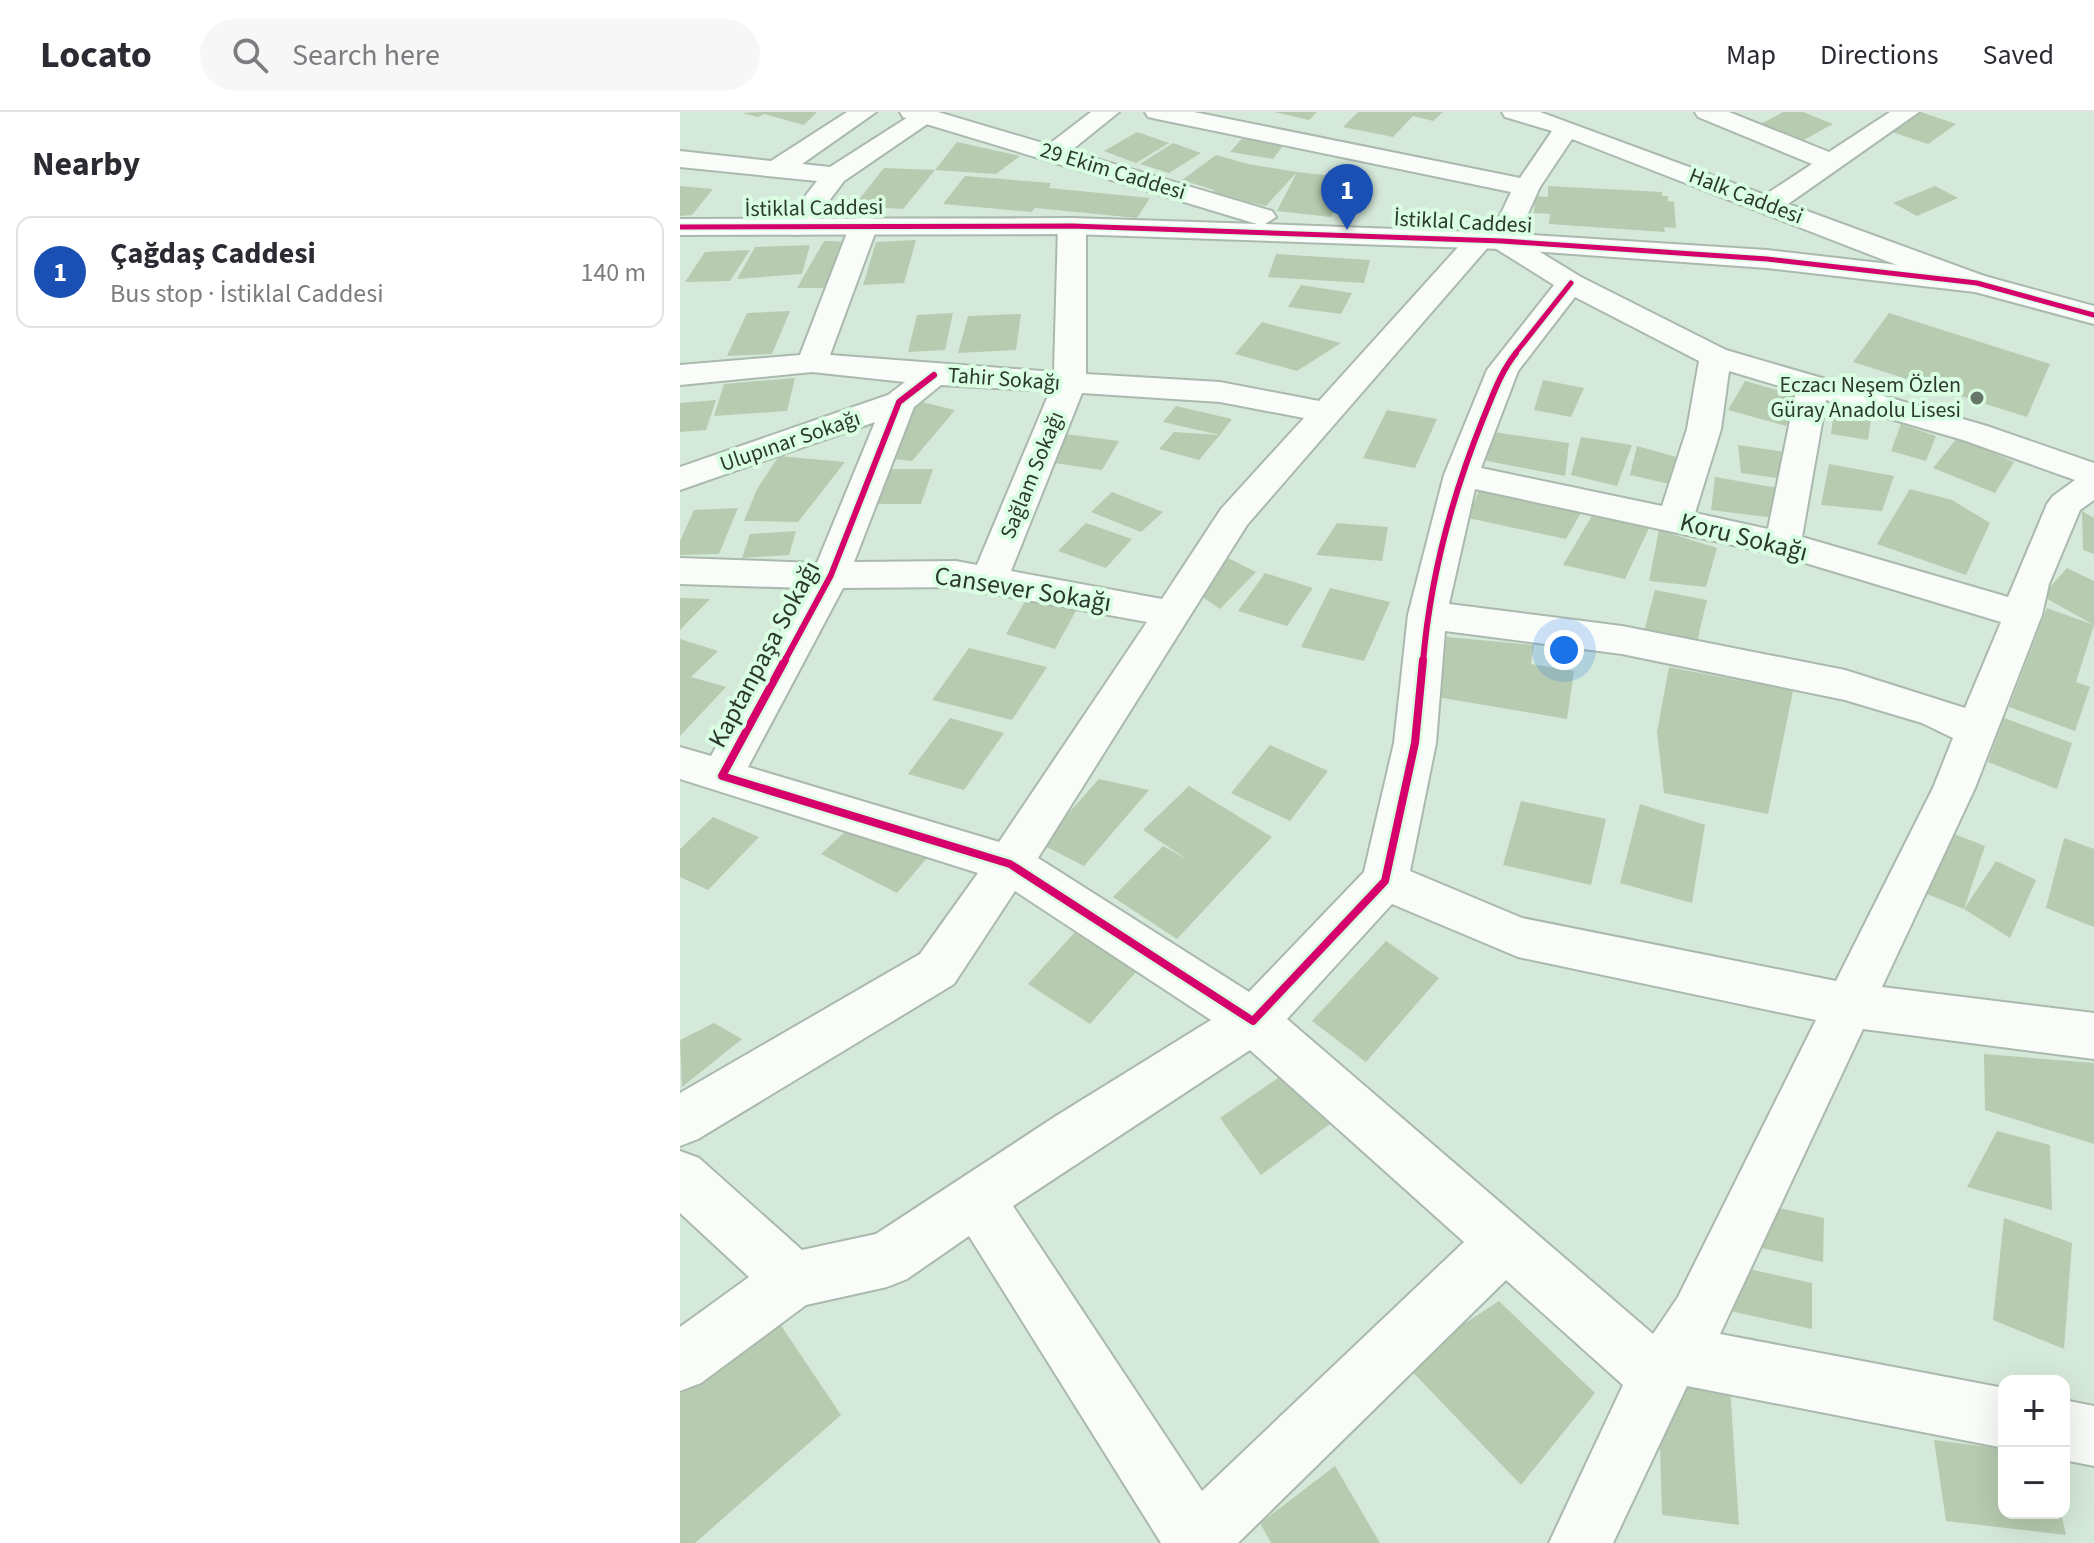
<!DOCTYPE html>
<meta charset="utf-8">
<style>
:root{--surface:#fff;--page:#f7f7f7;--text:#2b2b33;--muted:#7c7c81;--line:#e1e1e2;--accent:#0f766e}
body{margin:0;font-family:"Source Sans 3",sans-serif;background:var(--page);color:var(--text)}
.controls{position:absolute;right:24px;bottom:24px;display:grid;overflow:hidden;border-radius:16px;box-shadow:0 8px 32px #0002}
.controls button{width:72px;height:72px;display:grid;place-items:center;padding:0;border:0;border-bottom:2px solid var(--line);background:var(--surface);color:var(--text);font:40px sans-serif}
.you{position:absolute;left:884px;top:538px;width:28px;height:28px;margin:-20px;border:6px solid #fff;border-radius:50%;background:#1a73e8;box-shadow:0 0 0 12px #1a73e833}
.badge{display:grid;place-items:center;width:52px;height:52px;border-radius:50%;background:var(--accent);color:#fff;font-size:26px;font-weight:700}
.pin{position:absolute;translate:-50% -66px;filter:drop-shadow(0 2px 4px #0008)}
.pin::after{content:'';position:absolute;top:42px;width:28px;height:24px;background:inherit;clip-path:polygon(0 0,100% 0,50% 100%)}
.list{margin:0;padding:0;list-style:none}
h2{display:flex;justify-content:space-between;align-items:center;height:104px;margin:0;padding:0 32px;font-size:34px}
h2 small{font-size:26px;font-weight:400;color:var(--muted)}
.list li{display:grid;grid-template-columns:52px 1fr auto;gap:24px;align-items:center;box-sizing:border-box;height:112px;margin:0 16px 16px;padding:0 16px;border:2px solid var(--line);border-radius:16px}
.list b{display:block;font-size:30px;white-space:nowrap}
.list p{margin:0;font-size:26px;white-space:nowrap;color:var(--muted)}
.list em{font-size:26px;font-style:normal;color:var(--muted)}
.icon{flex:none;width:44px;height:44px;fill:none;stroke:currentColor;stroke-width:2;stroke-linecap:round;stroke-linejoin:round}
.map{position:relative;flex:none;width:1414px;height:1431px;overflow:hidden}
header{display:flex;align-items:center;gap:48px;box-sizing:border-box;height:112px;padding:0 40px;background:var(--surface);border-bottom:2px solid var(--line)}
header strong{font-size:38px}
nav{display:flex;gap:44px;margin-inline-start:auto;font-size:28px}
.search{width:560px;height:72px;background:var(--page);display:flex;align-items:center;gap:20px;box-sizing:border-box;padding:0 28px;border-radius:44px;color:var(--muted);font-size:30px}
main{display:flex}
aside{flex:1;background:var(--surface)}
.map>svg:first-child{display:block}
.building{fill:#b7cbb0}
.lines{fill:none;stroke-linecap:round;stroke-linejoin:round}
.minor-casing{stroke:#aab9ae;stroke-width:4}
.tertiary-casing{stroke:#aab9ae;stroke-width:4}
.minor{fill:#f9fcf9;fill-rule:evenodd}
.tertiary{fill:#f9fcf9;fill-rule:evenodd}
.cycleway-far2-casing{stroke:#dafee3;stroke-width:8}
.cycleway-far1-casing{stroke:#dafee3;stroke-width:10}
.cycleway-casing{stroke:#dafee3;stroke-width:13}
.cycleway-far2{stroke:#d6006c;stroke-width:5}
.cycleway-far1{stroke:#d6006c;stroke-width:6}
.cycleway{stroke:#d6006c;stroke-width:8}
.poi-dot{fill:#66776a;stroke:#dafee3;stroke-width:3}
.labels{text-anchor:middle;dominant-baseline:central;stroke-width:8;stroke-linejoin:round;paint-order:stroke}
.far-street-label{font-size:22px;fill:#2b392e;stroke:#dafee3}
.far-poi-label{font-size:22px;fill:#2b392e;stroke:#dafee3;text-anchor:end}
.street-label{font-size:26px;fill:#2b392e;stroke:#dafee3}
</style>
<header>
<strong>Locato</strong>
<div class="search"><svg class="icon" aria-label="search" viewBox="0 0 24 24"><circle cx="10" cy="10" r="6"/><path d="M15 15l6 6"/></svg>Search here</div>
<nav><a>Map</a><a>Directions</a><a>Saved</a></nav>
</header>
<main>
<aside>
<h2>Nearby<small></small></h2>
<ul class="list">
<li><span class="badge" style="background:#1a4fb4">1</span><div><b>Çağdaş Caddesi</b><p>Bus stop · İstiklal Caddesi</p></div><em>140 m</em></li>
</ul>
</aside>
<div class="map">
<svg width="1414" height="1431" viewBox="0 0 1414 1431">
<rect width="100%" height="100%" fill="#d5e9da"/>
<!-- building -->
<g class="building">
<path d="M80 0H137L124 13 84 2 78 5 62 1Z"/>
<path d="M594 0H637L629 8Z"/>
<path d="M678 0H763L753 9 733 4 713 25 663 15Z"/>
<path d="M1103 0H1123L1153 12 1120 30 1079 13Z"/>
<path d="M1241 0 1276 12 1248 32 1212 20Z"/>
<path d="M457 20 489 31 456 51 424 39Z"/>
<path d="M567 21 608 27 593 47 550 40Z"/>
<path d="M277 30 340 44 316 62 255 58Z"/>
<path d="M493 31 521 41 489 61 460 52Z"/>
<path d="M536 43 568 52 617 60 586 94 532 82 534 78 502 68Z"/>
<path d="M204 56 255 58 223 97 174 94Z"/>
<path d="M617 60 671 66 651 105 597 99Z"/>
<path d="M285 64 371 71 369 76 470 86 457 106 355 96 352 100 263 92Z"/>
<path d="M0 74 33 77 12 103 0 104Z"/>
<path d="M868 74 982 80V84H988V89L994 90 996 116 984 115 985 120 869 112 870 102 854 101 855 84 868 85Z"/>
<path d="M1255 74 1278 86 1237 104 1213 91Z"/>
<path d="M236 128 224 171 183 173 196 130Z"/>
<path d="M144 129 178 130 153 176H117Z"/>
<path d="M130 133 122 162 57 167 75 135Z"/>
<path d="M70 138 50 169 5 170 25 140Z"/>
<path d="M596 142 690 148 684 171 588 165Z"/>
<path d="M621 173 672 181 661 202 608 195Z"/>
<path d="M110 199 92 242 47 244 67 201Z"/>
<path d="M273 201 265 238 228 240 237 203Z"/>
<path d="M1209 201 1370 252 1347 305 1173 250Z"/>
<path d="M341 202 336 238 278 241 288 204Z"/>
<path d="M582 210 661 231 617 259 555 242Z"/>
<path d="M115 266 107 299 34 304 44 272Z"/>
<path d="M863 268 904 276 891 305 854 298Z"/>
<path d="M1065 269 1122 285 1106 314 1048 298Z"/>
<path d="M225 286 275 298 232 349 197 345Z"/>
<path d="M36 288 26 318 0 320V291Z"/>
<path d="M1155 289 1192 299 1188 328 1151 322Z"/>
<path d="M496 294 552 307 540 323 519 348 479 337 494 320 540 323 483 310Z"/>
<path d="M707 298 757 307 735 356 683 346Z"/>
<path d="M1221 312 1256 324 1246 349 1211 339Z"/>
<path d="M370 320 439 329 422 358 374 351Z"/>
<path d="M813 320 889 331 885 364 797 347Z"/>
<path d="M901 325 952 333 937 374 891 363Z"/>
<path d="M1278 325 1334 350 1315 381 1253 356Z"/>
<path d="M1058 333 1106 340 1104 367 1061 361Z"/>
<path d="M957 334 1000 346 994 373 950 363Z"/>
<path d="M99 344 165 350 118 410 64 409 77 377Z"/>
<path d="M1149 352 1214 364 1202 399 1141 393Z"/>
<path d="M210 357H253L241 392H197Z"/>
<path d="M1035 365 1098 376 1094 406 1031 398Z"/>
<path d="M800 375 903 397 886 427 788 406Z"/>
<path d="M1230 377 1272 388 1310 411 1286 463 1197 432Z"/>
<path d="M432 380 483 400 461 420 411 400Z"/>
<path d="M58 396 39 442 0 443V429L14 398Z"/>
<path d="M916 397 970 414 945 467 883 453Z"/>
<path d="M1402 399 1414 406V442L1403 438Z"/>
<path d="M406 411 452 427 426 456 378 439Z"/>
<path d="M657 411 708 415 702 449 636 443Z"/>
<path d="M979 418 1037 436 1026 475 969 469Z"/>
<path d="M116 419 109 443 62 446 70 422Z"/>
<path d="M546 445 576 460 540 497 518 482Z"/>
<path d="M1387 456 1414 469V513L1362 484Z"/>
<path d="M585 461 633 476 607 514 558 499Z"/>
<path d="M650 476 710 490 684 549 621 535Z"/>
<path d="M975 478 1027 488 1017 530 964 519Z"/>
<path d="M0 486 30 487 0 518Z"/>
<path d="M347 486 397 497 375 537 326 522Z"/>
<path d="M1367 496 1414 513 1396 570 1410 575 1395 619 1329 595Z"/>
<path d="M767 525 854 533 851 552 894 559 887 607 757 585Z"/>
<path d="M0 527 38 539 11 565 46 575 0 624Z"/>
<path d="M289 536 367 555 332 608 252 588Z"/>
<path d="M989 555 1113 579 1088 702 984 681 977 620Z"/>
<path d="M270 606 324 621 284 678 228 662Z"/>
<path d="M1324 606 1392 631 1377 677 1308 650Z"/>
<path d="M590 633 648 659 610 709 551 681Z"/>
<path d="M419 667 469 678 404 754 361 732Z"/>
<path d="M509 674 592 725 497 827 433 785 483 734 508 748 463 718Z"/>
<path d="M841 689 926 707 911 773 823 753Z"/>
<path d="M960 692 1025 713 1012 791 940 771Z"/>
<path d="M33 705 79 725 28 778 0 765V737Z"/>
<path d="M180 706 247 746 217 781 141 742Z"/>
<path d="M1269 720 1305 734 1284 797 1247 782Z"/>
<path d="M1384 726 1414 737V815L1366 796Z"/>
<path d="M1316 749 1356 768 1330 826 1284 797Z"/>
<path d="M395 820 456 860 410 912 348 872Z"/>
<path d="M706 829 759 866 686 950 632 909Z"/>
<path d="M34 911 62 927 2 975 0 928Z"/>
<path d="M1304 942 1414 951V1032L1305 998Z"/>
<path d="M608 959 650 1012 581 1063 540 1006Z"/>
<path d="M1317 1019 1370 1033 1372 1098 1287 1075Z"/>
<path d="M1095 1095 1144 1106 1143 1150 1077 1135Z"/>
<path d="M1324 1106 1392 1131 1384 1237 1313 1208Z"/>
<path d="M1069 1157 1132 1171V1217L1050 1199Z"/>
<path d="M819 1189 915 1281 841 1373 724 1251Z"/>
<path d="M92 1200 161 1303 15 1431H0V1274Z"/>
<path d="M978 1265 1050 1274 1059 1413 982 1403Z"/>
<path d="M1254 1328 1324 1337V1401H1381L1386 1423 1266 1409Z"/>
<path d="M655 1354 700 1431H591L580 1411Z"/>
</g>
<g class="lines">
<defs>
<g id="minor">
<path d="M167 0H196L122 52 150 55 236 0H257L259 4 164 69 125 121 115 123 105 121 101 115 137 69 0 55V39L91 49Z"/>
<path d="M411 0H439L382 46H364L360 41 364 36Z"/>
<path d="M465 0H514L840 66 872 19 825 5 822 0H860L1085 83 1132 52 1018 5 1015 0H1049L1149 40 1210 0H1239L1108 92 1307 165 1312 171 1307 177 1297 180 1287 177 1222 155 892 27 860 75 837 126 901 165 1046 238 1307 314 1414 351V388L1400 398 1369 472 1362 503 1295 676 1202 875 1414 901V947L1183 917 1040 1222 1324 1276V1336L1007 1274 933 1431H869L943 1273 826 1168 558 1431H481L289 1124 227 1167 207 1175 126 1193 21 1271 0 1279V1215L69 1165 0 1101V1039L19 1046 122 1138 196 1122 376 1004 531 908 335 779 274 872 18 1027 0 1034V981L240 842 298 761 0 667V635L31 644 125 476 0 472V446L137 451 195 310 0 378V355L208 283 225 270 132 260 0 273V253L120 243 170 113 174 107 184 105 194 107 198 113 150 243 374 260 378 114 382 108 392 106 402 108 406 114V262L540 270 639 289 789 123 799 121 810 125 831 80 477 7 468 5ZM810 133 874 173 807 258 764 363 728 503 714 631 684 760 569 880 358 746 567 413ZM895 185 1019 249 1007 317 982 394 801 356 838 259ZM1049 259 1116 279 1088 417 1015 401 1041 317ZM261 273 370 279 297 453 276 449 174 450 234 295ZM402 281 540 290 624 306 541 397 482 487 331 459ZM1146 288 1283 328 1395 368 1373 384 1367 392 1328 485 1122 425ZM795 377 1099 443 1321 510 1285 596 1165 558 942 514 769 492ZM276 475 467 510 319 730 68 655 163 476ZM765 519 942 542 1165 588 1242 611 1273 626 1253 676 1156 869 842 806 730 759 756 631ZM712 792 838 845 1136 908 998 1185 973 1222 607 907ZM570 938 784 1130 522 1379 333 1094Z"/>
<path d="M1384 1288 1414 1294V1354L1384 1348Z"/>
</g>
<path id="tertiary" d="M220 0H258L592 99 596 105 585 112 822 121 1087 138 1297 162 1414 194V212L1295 180 1087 156 822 137 392 122 0 123V107L392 106 577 112 223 5Z"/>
</defs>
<!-- minor casing -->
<use href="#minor" class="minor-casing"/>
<!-- tertiary casing -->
<use href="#tertiary" class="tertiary-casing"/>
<!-- minor -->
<use href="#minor" class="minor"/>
<!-- tertiary -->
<use href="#tertiary" class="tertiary"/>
<defs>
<g id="cycleway-far2">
<path d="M0 115 392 114 822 129 1087 147 1297 171 1414 203"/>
<path d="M834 243 891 171"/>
</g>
<g id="cycleway-far1">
<path d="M104 550 151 463 219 290 254 263"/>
<path d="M743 550C750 467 772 384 803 307 813 283 820 261 836 241"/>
</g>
<path id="cycleway" d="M105 548 42 664 330 752 573 909 705 769 735 631 743 548"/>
</defs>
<!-- cycleway-far2 casing -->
<use href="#cycleway-far2" class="cycleway-far2-casing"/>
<!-- cycleway-far1 casing -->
<use href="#cycleway-far1" class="cycleway-far1-casing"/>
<!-- cycleway casing -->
<use href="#cycleway" class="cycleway-casing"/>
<!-- cycleway-far2 -->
<use href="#cycleway-far2" class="cycleway-far2"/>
<!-- cycleway-far1 -->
<use href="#cycleway-far1" class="cycleway-far1"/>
<!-- cycleway -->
<use href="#cycleway" class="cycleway"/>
</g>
<!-- markers -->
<circle class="poi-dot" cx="1297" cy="286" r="8"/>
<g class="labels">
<!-- far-street labels -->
<g class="far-street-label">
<text transform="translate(433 59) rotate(17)">29 Ekim Caddesi</text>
<text transform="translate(1066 84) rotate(21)">Halk Caddesi</text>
<text transform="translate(134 96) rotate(-1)">İstiklal Caddesi</text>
<text transform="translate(783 110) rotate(3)">İstiklal Caddesi</text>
<text transform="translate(324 267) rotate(4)">Tahir Sokağı</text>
<text transform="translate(110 329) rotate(-19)">Ulupınar Sokağı</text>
<text transform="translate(352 363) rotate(-68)">Sağlam Sokağı</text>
</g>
<!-- far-poi labels -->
<g class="far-poi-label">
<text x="1281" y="273">Eczacı Neşem Özlen<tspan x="1281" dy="25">Güray Anadolu Lisesi</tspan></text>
</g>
<!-- street labels -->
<g class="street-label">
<text transform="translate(1064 425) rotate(14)">Koru Sokağı</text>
<text transform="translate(343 477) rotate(9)">Cansever Sokağı</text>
<text transform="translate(84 542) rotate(-62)">Kaptanpaşa Sokağı</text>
</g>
</g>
</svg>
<div class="controls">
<button>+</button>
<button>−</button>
</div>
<div class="you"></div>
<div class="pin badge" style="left:667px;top:118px;background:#1a4fb4">1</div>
</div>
</main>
